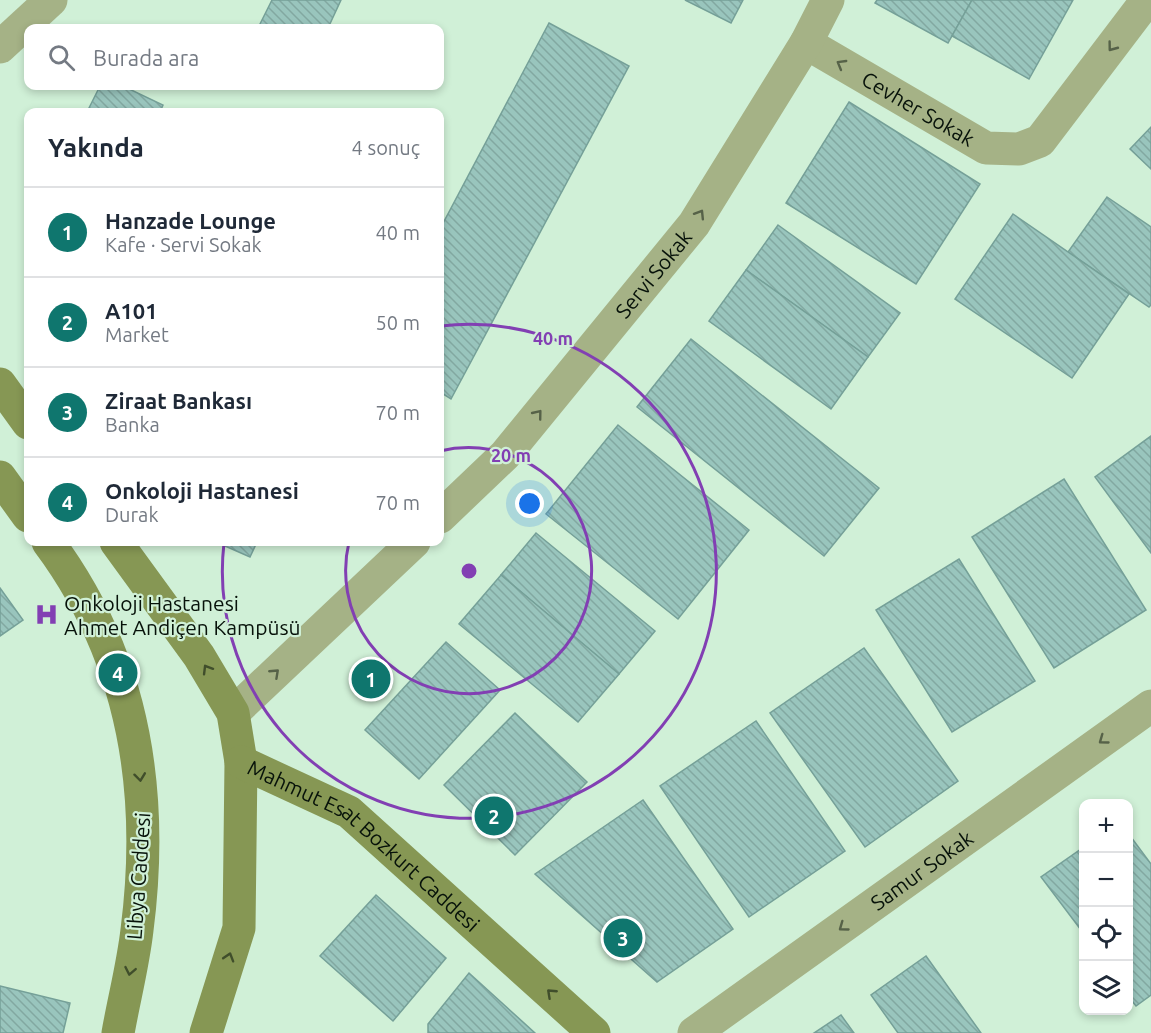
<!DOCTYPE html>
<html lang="tr">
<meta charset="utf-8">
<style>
:root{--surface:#fff;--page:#f2f2f3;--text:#1f2937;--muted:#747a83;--line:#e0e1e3;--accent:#0f766e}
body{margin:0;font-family:Ubuntu,sans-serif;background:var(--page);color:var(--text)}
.controls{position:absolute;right:18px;bottom:18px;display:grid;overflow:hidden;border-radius:12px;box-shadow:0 3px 9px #0003}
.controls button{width:54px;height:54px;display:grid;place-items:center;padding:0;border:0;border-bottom:2px solid var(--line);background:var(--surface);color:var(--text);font:30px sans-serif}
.you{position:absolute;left:530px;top:504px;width:21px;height:21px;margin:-15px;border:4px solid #fff;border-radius:50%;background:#1a73e8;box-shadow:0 0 0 9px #1a73e833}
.badge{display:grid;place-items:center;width:39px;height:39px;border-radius:50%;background:var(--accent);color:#fff;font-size:20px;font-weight:700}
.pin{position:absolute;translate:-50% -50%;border:3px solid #fff;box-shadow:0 2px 6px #0006}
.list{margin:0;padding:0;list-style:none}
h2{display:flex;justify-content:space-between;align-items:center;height:78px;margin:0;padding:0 24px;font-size:26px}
h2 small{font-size:20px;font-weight:400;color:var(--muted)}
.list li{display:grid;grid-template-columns:39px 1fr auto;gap:18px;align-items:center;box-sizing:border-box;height:90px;padding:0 24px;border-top:2px solid var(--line)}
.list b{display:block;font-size:22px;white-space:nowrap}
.list p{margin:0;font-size:20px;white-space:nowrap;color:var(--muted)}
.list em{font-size:20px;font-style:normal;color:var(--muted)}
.icon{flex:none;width:33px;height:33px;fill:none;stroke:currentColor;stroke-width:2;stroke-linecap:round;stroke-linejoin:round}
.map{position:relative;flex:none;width:1151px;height:1033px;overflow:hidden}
.search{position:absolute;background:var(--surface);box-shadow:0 3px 9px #0003;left:24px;top:24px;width:420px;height:66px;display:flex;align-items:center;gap:15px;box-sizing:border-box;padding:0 21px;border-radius:12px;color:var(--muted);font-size:22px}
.panel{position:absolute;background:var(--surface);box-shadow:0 3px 9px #0003;left:24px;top:108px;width:420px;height:438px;border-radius:12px}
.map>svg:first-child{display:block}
.building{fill:url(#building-back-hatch);stroke:#75a098;stroke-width:1.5}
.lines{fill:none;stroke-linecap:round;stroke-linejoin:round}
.street{stroke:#a5b286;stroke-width:33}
.secondary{stroke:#869754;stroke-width:33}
.oneway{stroke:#566248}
.oneway2{stroke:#404e2b}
.ring{fill:none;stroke:#823fb3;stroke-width:3}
.labels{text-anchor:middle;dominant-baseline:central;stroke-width:4.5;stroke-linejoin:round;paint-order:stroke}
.street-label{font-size:21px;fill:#07120a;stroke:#d0f0d7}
.poi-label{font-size:21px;fill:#07120a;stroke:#d0f0d7;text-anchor:start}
.centre{fill:#823fb3;stroke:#d0f0d7;stroke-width:3}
.ring-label{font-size:18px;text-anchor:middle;font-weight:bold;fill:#823fb3;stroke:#d0f0d7;stroke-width:4.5;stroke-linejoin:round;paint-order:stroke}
</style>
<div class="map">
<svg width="1151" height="1033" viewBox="0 0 1151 1033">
<defs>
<pattern id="building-back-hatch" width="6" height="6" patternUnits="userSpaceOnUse" patternTransform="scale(1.5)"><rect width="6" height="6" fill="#99c5bd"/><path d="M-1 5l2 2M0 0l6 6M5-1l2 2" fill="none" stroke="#82a8a1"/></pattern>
</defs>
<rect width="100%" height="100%" fill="#d0f0d7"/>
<!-- building -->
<g class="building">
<path d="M272 0H341L328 28H258Z"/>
<path d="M685 0H743L731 23Z"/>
<path d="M877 0H972L948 43 875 3Z"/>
<path d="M972 0H1073L1029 79 952 36Z"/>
<path d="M549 23 629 66 451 399 440 392V229Z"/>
<path d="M100 86H123L163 105 160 112H87Z"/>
<path d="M849 102 980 184 916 284 786 203Z"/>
<path d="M1151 127V169L1130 149Z"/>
<path d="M1107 197 1151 227V305L1149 307 1068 252Z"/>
<path d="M1013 214 1129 294 1072 378 955 299Z"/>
<path d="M778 225 900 313 868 357 746 270Z"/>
<path d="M746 270 868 357 831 409 709 321Z"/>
<path d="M691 339 879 488 824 556 637 407Z"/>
<path d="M618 425 749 530 678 619 546 514Z"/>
<path d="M1151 436V553L1095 477Z"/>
<path d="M1064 479 1146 610 1054 668 972 537Z"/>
<path d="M536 533 655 631 619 674 501 575Z"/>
<path d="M216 542H257L250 557Z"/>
<path d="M959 559 1035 681 952 732 876 610Z"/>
<path d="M501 575 619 674 578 722 459 624Z"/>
<path d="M0 588 23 620 0 636Z"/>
<path d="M446 642 500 690 419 779 365 730Z"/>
<path d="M864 648 958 781 865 847 770 713Z"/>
<path d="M515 713 587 782 515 855 444 785Z"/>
<path d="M756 721 845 851 749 917 660 786Z"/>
<path d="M643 800 733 929 657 982 535 874Z"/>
<path d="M1128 833 1151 864V995L1136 1006 1128 996Z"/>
<path d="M1084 847V934L1041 877Z"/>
<path d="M376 895 446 958 393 1021 320 956Z"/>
<path d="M926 956 981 1033H898L871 995Z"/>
<path d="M469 973 535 1033H428V1024Z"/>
<path d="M0 986 70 1003 63 1033H0Z"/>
<path d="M841 1015 854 1033H814Z"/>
</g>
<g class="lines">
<!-- street -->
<g class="street">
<path id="s1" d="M806 43 986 148 1019 149 1040 141 1147 0"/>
<path d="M0 47 51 0"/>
<path id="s2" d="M440 517 505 455 694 224 806 43 828 0"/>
<path d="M233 713 414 542"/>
<path id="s3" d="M694 1033 1151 706"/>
</g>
<!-- secondary -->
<g class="secondary">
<path d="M0 384 28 423"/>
<path d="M0 477 28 516"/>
<path d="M48 542C134 657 155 790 137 930 133 965 124 999 118 1033"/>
<path d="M116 542 199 656 233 713 241 762 239 928 206 1033"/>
<path id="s4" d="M241 762 349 812 594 1033"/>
</g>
</g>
<!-- one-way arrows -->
<defs><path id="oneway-chevron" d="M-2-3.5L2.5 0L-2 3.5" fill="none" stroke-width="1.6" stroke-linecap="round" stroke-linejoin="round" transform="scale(1.5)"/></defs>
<g class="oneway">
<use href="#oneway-chevron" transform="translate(1112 47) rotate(127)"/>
<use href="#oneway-chevron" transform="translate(841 64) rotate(-150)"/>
<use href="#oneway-chevron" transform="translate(700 214) rotate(-58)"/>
<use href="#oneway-chevron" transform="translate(538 414) rotate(-51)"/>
<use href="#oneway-chevron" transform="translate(275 673) rotate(-43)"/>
<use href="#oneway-chevron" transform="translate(1103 740) rotate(144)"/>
<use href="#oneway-chevron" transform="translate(843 927) rotate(144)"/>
</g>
<g class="oneway2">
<use href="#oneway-chevron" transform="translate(207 669) rotate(-121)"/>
<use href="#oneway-chevron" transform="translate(140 777) rotate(83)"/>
<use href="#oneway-chevron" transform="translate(229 957) rotate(-73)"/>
<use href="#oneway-chevron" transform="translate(130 971) rotate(101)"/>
<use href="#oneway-chevron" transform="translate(551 993) rotate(-137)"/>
</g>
<!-- distance rings -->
<g class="ring">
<path d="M440 451A123 123 0 1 1 349 542"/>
<path d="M441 326A247 247 0 1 1 224 543"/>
</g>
<!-- icons -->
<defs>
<symbol id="hospital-bare" viewBox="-9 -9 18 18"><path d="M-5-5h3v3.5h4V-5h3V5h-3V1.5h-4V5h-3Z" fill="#823fb3" stroke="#d0f0d7" stroke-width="2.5" paint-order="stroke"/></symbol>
</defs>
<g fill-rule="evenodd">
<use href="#hospital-bare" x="30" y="598" width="33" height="33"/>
</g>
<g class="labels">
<!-- street labels -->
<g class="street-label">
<text stroke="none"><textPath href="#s1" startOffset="130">Cevher Sokak</textPath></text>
<text stroke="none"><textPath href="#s2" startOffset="324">Servi Sokak</textPath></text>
<text stroke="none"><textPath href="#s4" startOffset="150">Mahmut Esat Bozkurt Caddesi</textPath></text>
<text stroke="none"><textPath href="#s3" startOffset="280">Samur Sokak</textPath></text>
<text transform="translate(138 876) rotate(-86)">Libya Caddesi</text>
</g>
<!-- poi labels -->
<g class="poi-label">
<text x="64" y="603">Onkoloji Hastanesi<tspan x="64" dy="24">Ahmet Andiçen Kampüsü</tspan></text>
</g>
</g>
<circle cx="469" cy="571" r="9" class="centre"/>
<g class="ring-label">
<text x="553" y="345">40 m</text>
<text x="511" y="462">20 m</text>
</g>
</svg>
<div class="controls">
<button>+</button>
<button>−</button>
<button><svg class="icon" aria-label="locate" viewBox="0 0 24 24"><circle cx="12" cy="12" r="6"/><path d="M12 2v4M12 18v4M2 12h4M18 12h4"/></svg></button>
<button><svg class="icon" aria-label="layers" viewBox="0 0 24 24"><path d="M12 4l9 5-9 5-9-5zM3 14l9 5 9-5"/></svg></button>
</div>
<div class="you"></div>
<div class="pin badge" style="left:371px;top:679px">1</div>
<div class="pin badge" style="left:494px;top:816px">2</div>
<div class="pin badge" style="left:623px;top:938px">3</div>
<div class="pin badge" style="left:118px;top:673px">4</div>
<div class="search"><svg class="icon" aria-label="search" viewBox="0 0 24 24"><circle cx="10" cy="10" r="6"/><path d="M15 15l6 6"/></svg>Burada ara</div>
<section class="panel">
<h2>Yakında<small>4 sonuç</small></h2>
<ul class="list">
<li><span class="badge">1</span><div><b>Hanzade Lounge</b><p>Kafe · Servi Sokak</p></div><em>40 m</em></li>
<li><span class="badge">2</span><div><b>A101</b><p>Market</p></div><em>50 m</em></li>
<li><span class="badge">3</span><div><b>Ziraat Bankası</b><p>Banka</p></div><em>70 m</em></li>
<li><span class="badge">4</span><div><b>Onkoloji Hastanesi</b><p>Durak</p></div><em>70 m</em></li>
</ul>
</section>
</div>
